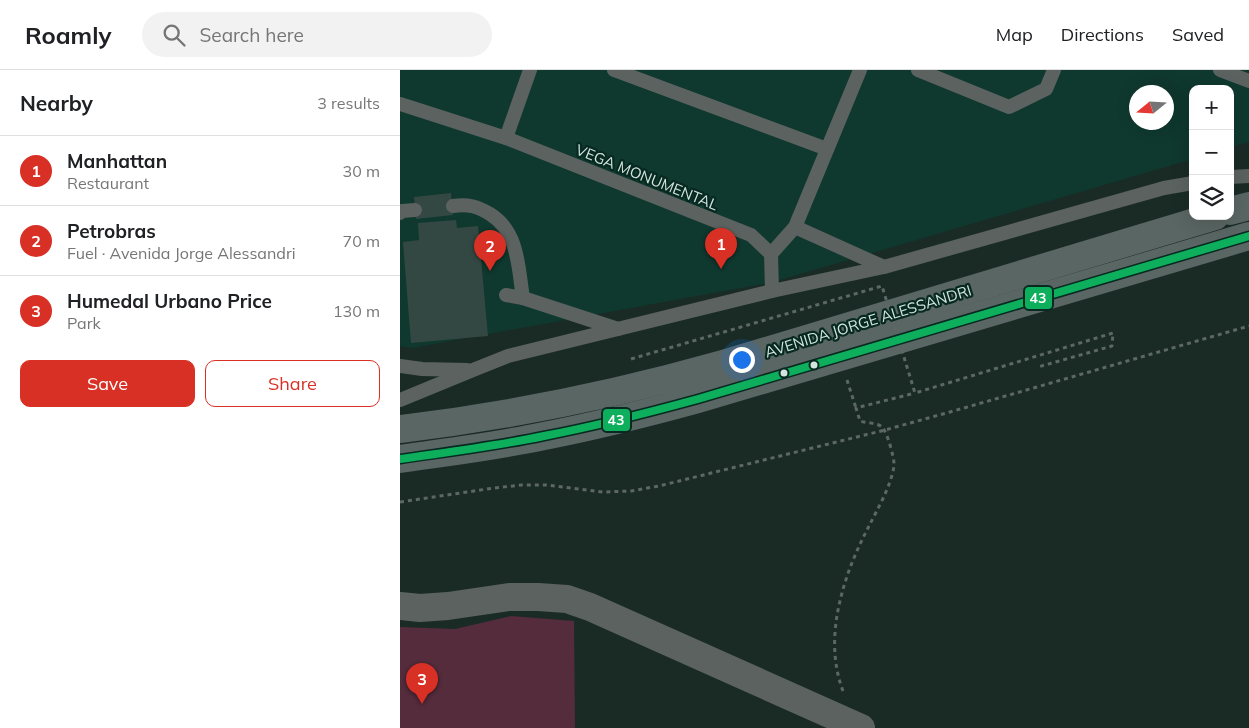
<!DOCTYPE html>
<meta charset="utf-8">
<style>
:root{--surface:#fff;--page:#f2f2f2;--text:#202124;--muted:#757577;--line:#e0e0e0;--accent:#d93025}
body{margin:0;font-family:Mulish,sans-serif;background:var(--page);color:var(--text)}
.controls{position:absolute;right:15px;top:15px;display:grid;overflow:hidden;border-radius:10px;box-shadow:0 5px 20px #0002}
.controls button{width:45px;height:45px;display:grid;place-items:center;padding:0;border:0;border-bottom:1px solid var(--line);background:var(--surface);color:var(--text);font:25px sans-serif}
.compass{position:absolute;left:729px;top:15px;width:45px;height:45px;border-radius:50%;background:var(--surface);box-shadow:0 5px 20px #0002;rotate:252deg}
.you{position:absolute;left:341px;top:289px;width:18px;height:18px;margin:-12px;border:4px solid #fff;border-radius:50%;background:#1a73e8;box-shadow:0 0 0 8px #1a73e833}
.badge{display:grid;place-items:center;width:32px;height:32px;border-radius:50%;background:var(--accent);color:#fff;font-size:16px;font-weight:700}
.pin{position:absolute;translate:-50% -41px;filter:drop-shadow(0 1px 2px #0008)}
.pin::after{content:'';position:absolute;top:26px;width:18px;height:15px;background:inherit;clip-path:polygon(0 0,100% 0,50% 100%)}
.list{margin:0;padding:0;list-style:none}
h2{display:flex;justify-content:space-between;align-items:center;height:65px;margin:0;padding:0 20px;font-size:21px}
h2 small{font-size:16px;font-weight:400;color:var(--muted)}
.list li{display:grid;grid-template-columns:32px 1fr auto;gap:15px;align-items:center;box-sizing:border-box;height:70px;padding:0 20px;border-top:1px solid var(--line)}
.list b{display:block;font-size:19px;white-space:nowrap}
.list p{margin:0;font-size:16px;white-space:nowrap;color:var(--muted)}
.list em{font-size:16px;font-style:normal;color:var(--muted)}
.actions{display:flex;gap:10px;padding:15px 20px}
.actions a{flex:1;padding:11px 0;border:1px solid var(--accent);border-radius:10px;text-align:center;font-size:18px;color:var(--accent)}
.actions .main{background:var(--accent);color:#fff}
.icon{flex:none;width:28px;height:28px;fill:none;stroke:currentColor;stroke-width:2;stroke-linecap:round;stroke-linejoin:round}
.map{position:relative;flex:none;width:849px;height:658px;overflow:hidden}
header{display:flex;align-items:center;gap:30px;box-sizing:border-box;height:70px;padding:0 25px;background:var(--surface);border-bottom:1px solid var(--line)}
header strong{font-size:24px}
nav{display:flex;gap:28px;margin-inline-start:auto;font-size:18px}
.search{width:350px;height:45px;background:var(--page);display:flex;align-items:center;gap:12px;box-sizing:border-box;padding:0 18px;border-radius:28px;color:var(--muted);font-size:19px}
main{display:flex}
aside{flex:1;background:var(--surface)}
.map>svg:first-child{display:block}
.built{fill:#0f382e;fill-rule:evenodd}
.green{fill:#542c3c}
.building{fill:#344843}
.lines{fill:none;stroke-linecap:round;stroke-linejoin:round}
.path{stroke:#5d6764;stroke-width:3;stroke-dasharray:4 4;stroke-linecap:butt}
.service{stroke:#5b6260;stroke-width:14}
.minor{stroke:#5b6260;stroke-width:28}
.trunk{stroke:#5a6663;stroke-width:28}
.path-bridge{stroke:#5d6764;stroke-width:3;stroke-dasharray:4 4;stroke-linecap:butt}
.bus-1-casing{stroke:#072921;stroke-width:11}
.bus-1{stroke:#0daf5c;stroke-width:8}
.bus-dot{fill:#d2e5de;stroke:#072921;stroke-width:2}
.labels{text-anchor:middle;dominant-baseline:central;stroke-width:4.5;stroke-linejoin:round;paint-order:stroke}
.street-label{font-size:15px;fill:#d2e5de;stroke:#072921}
.line-badge{stroke:#072921;stroke-width:2}
.badge-label{font-size:14px;text-anchor:middle;font-weight:bold;fill:#fff}
</style>
<header>
<strong>Roamly</strong>
<div class="search"><svg class="icon" aria-label="search" viewBox="0 0 24 24"><circle cx="10" cy="10" r="6"/><path d="M15 15l6 6"/></svg>Search here</div>
<nav><a>Map</a><a>Directions</a><a>Saved</a></nav>
</header>
<main>
<aside>
<h2>Nearby<small>3 results</small></h2>
<ul class="list">
<li><span class="badge">1</span><div><b>Manhattan</b><p>Restaurant</p></div><em>30 m</em></li>
<li><span class="badge">2</span><div><b>Petrobras</b><p>Fuel · Avenida Jorge Alessandri</p></div><em>70 m</em></li>
<li><span class="badge">3</span><div><b>Humedal Urbano Price</b><p>Park</p></div><em>130 m</em></li>
</ul>
<div class="actions"><a class="main">Save</a><a>Share</a></div>
</aside>
<div class="map">
<svg width="849" height="658" viewBox="0 0 849 658">
<rect width="100%" height="100%" fill="#1a2b26"/>
<!-- built -->
<path class="built" d="M0 0H849V72L830 77V19H793V89L373 212 12 278 0 276ZM736 22H766V52H736Z"/>
<!-- green -->
<path class="green" d="M111 546 174 551 175 658H0V557L55 559Z"/>
<!-- building -->
<g class="building">
<path d="M51 123 53 145 16 149 14 127Z"/>
<path d="M56 150 57 158 78 156 88 266 11 273 3 172 19 170 18 153Z"/>
</g>
<g class="lines">
<!-- path -->
<g class="path">
<path d="M447 310 456 338"/>
<path d="M0 432 94 418 122 415H146L203 422 231 421 259 416 485 360 550 342 849 256"/>
<path d="M443 621C431 589 433 556 442 523 448 500 458 477 469 456 478 438 491 416 494 396 495 390 487 361 482 357 478 353 466 353 460 351L456 338 515 323"/>
</g>
<!-- service -->
<g class="service">
<path d="M214 0 427 79"/>
<path d="M518 0 609 37 646 19 654 0"/>
<path d="M820 0 849 11"/>
<path d="M0 34 106 68 351 165 371 184"/>
<path d="M106 68 130 0"/>
<path d="M830 107 849 106"/>
<path d="M53 136C68 134 77 136 90 144 119 162 118 197 123 228"/>
<path d="M0 143 2 141 15 140"/>
<path d="M395 157 484 197"/>
<path d="M372 221 371 184 395 157 460 0"/>
<path d="M106 225 123 228 218 259"/>
<path d="M0 296 22 299 67 300"/>
<path d="M0 330 73 300 108 286 372 221 484 197 764 118 793 113"/>
</g>
<!-- minor -->
<path class="minor" d="M0 536 20 538 48 536 109 527H138L167 529 190 537 461 658"/>
<!-- trunk -->
<g class="trunk">
<path d="M830 141 849 136"/>
<path d="M0 359C110 346 217 324 323 294L815 146"/>
<path d="M0 389C48 382 97 376 144 366 196 356 247 343 298 329L849 166"/>
</g>
<!-- path-bridge -->
<path class="path-bridge" d="M231 289 482 216 515 323 713 263 712 276 638 297"/>
<defs>
<path id="bus-1" d="M0 389C48 382 97 376 144 366 196 356 247 343 298 329L849 166"/>
</defs>
<!-- bus-1 casing -->
<use href="#bus-1" class="bus-1-casing"/>
<!-- bus-1 -->
<use href="#bus-1" class="bus-1"/>
</g>
<!-- markers -->
<g class="bus-dot">
<circle cx="414" cy="295" r="4.5"/>
<circle cx="384" cy="303" r="4.5"/>
</g>
<g class="labels">
<!-- street labels -->
<g class="street-label">
<text transform="translate(247 107) rotate(22)">VEGA MONUMENTAL</text>
<text transform="translate(468 251) rotate(-17)">AVENIDA JORGE ALESSANDRI</text>
</g>
</g>
<g class="line-badge">
<rect x="624" y="216" width="29" height="24" rx="5" fill="#0daf5c"/>
<rect x="202" y="338" width="29" height="24" rx="5" fill="#0daf5c"/>
</g>
<g class="badge-label">
<text x="638" y="233">43</text>
<text x="216" y="355">43</text>
</g>
</svg>
<div class="controls">
<button>+</button>
<button>−</button>
<button><svg class="icon" aria-label="layers" viewBox="0 0 24 24"><path d="M12 4l9 5-9 5-9-5zM3 14l9 5 9-5"/></svg></button>
</div>
<svg class="compass" viewBox="-18 -18 36 36"><path d="M0-13l5 13h-10z" fill="#e53935"/><path d="M0 13l5-13h-10z" fill="#757577"/></svg>
<div class="you"></div>
<div class="pin badge" style="left:321px;top:199px">1</div>
<div class="pin badge" style="left:90px;top:201px">2</div>
<div class="pin badge" style="left:22px;top:634px">3</div>
</div>
</main>
